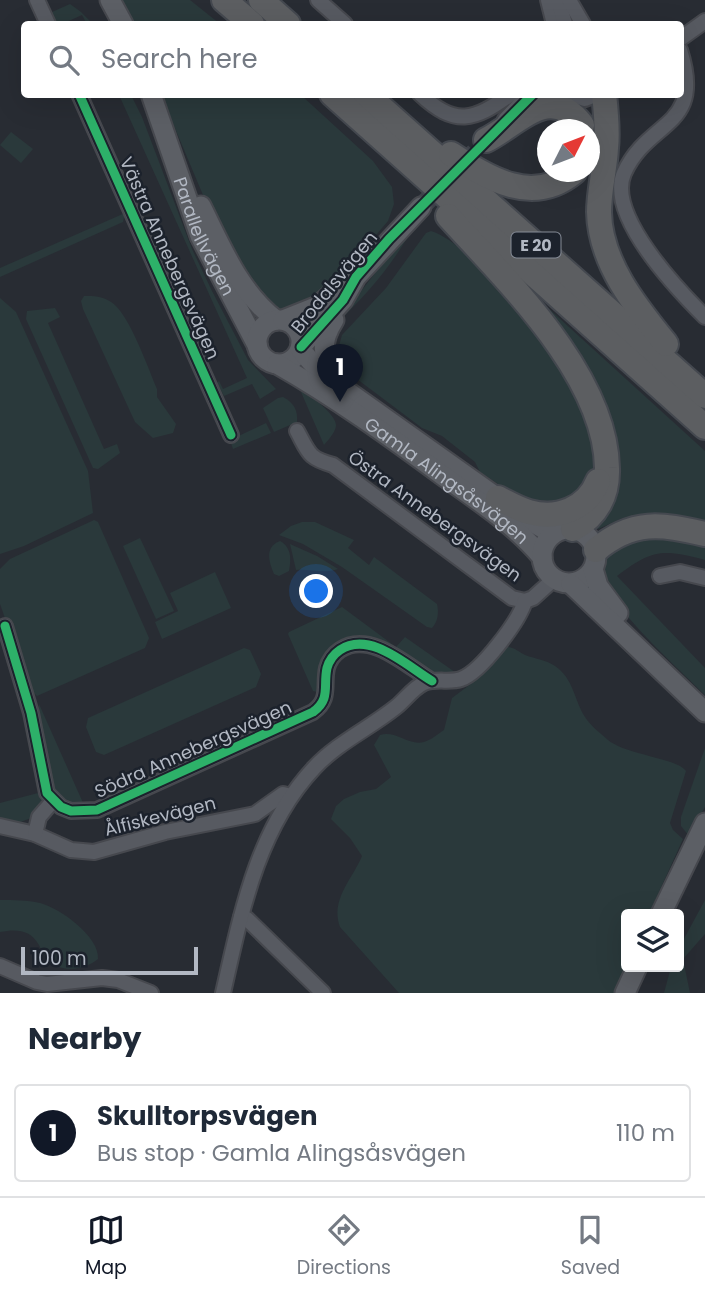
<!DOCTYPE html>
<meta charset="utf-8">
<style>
:root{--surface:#fff;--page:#f2f2f3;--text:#1f2937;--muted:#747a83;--line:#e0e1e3;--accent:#111827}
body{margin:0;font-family:Poppins,sans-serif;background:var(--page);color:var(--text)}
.controls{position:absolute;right:21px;bottom:21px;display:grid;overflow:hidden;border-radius:7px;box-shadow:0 7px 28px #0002}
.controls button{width:63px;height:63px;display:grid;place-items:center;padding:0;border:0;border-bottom:2px solid var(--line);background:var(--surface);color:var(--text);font:35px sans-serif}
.compass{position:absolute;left:537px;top:119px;width:63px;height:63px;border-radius:50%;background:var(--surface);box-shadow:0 7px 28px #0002;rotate:48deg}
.scale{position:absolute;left:21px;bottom:18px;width:177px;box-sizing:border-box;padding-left:7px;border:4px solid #b2b8c3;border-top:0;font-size:19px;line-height:24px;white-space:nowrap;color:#b2b8c3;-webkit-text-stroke:5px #1c222c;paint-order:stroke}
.you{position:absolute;left:317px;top:592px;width:24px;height:24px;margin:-18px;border:5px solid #fff;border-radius:50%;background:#1a73e8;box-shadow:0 0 0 10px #1a73e833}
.badge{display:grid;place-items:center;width:46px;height:46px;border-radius:50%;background:var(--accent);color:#fff;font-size:23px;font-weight:700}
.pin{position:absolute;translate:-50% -58px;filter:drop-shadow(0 2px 4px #0008)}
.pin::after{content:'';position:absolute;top:37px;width:24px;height:21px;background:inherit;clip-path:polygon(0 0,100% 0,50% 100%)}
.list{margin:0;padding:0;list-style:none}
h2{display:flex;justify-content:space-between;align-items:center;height:91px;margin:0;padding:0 28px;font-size:30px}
h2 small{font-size:23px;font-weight:400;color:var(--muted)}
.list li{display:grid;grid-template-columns:46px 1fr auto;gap:21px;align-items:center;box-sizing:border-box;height:98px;margin:0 14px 14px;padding:0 14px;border:2px solid var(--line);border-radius:7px}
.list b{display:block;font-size:26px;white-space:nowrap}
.list p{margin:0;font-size:23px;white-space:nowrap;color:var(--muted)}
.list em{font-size:23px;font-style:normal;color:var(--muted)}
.icon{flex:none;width:38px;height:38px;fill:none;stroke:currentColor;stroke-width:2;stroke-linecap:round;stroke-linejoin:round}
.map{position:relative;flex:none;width:705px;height:993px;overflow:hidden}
.search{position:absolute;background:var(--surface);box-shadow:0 7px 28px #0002;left:21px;right:21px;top:21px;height:77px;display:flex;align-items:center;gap:18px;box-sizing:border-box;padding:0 24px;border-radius:7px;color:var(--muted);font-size:26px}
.sheet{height:203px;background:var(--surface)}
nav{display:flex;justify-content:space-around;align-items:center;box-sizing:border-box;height:98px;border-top:2px solid var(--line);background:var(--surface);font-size:19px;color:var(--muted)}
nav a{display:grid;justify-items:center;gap:4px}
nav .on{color:var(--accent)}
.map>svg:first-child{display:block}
.green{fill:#2a393b}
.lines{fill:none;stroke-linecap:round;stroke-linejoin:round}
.secondary-tunnel{stroke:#3d4149;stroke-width:19;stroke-dasharray:19 10;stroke-linecap:butt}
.street-casing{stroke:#46484e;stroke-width:18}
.secondary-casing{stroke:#46484e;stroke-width:23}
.highway-casing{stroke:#44484f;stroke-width:28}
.street{stroke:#575a61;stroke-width:14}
.secondary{stroke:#5c5f65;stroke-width:19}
.highway{stroke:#5c5e61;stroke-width:24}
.cycleway-casing{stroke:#1c222c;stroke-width:13}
.cycleway{stroke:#2db169;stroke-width:9}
.labels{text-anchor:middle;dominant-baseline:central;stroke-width:5;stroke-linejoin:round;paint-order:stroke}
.shield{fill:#1c222c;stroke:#858b96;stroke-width:2}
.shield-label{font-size:16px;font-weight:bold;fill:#b2b8c3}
.street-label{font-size:18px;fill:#b2b8c3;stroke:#1c222c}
</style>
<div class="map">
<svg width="705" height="993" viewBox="0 0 705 993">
<rect width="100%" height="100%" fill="#282c33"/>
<!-- green -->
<g class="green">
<path d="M121 0H190L220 24H134Z"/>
<path d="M70 4 81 12 93 24H87L82 15 62 24H57L52 12Z"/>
<path d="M119 95H131L142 117 192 249 212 291 248 360 276 389 260 399 252 384 224 396 217 383 219 381 223 389 247 378Z"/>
<path d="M161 95H301L373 161 392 187 394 204 388 221 364 249 353 257 320 296 283 313 258 296 208 207Z"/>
<path d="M11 132 33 149 21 163 0 145Z"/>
<path d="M125 213 123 222 0 277V268Z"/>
<path d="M431 231C479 246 566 367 584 414 592 435 595 455 596 477L570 507H532L480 472 475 462 442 436 422 428 345 370 336 356 342 335 386 288 426 233Z"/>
<path d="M407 232 410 233C388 271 365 296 334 326Z"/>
<path d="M84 296C94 296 102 296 111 302 129 313 148 368 157 389V397L176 424 173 433 153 438 135 422 83 309 81 301Z"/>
<path d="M536 297 705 451V524L655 516 623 518 598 529 595 526 617 474Z"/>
<path d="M0 298 16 312 88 471 93 513 24 546 0 554Z"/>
<path d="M55 308 60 317 48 323 104 449 117 444 120 453 98 469 93 468 26 319 27 311Z"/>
<path d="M302 390C311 396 337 415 336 426 335 433 328 440 324 445L301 392Z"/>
<path d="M283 397C294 403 298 410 297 422L274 432 263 408 278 398Z"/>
<path d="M266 423 271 433 233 449 230 440Z"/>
<path d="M94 520 98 522 149 638 145 648 37 696 30 689 0 604V569L10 559Z"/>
<path d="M302 522H315L354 540 348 548 369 565 374 557 437 604C439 612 438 622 432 628L427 627 342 567 303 544 279 535 291 526Z"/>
<path d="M665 535 705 544V560C662 549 653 549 617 576L705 668V695C679 669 608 606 600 572 598 561 608 552 614 544Z"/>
<path d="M140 538 174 611 156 619 123 546Z"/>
<path d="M280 541C292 548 291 559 289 571L279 576 274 574C269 562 264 547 280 541Z"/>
<path d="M290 544 317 556 338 569C325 574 310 569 296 570Z"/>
<path d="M215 572 231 608 162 639 155 622 178 611 170 593Z"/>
<path d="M342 607 396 647 405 637 459 675C452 676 442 678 437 677 432 676 427 670 423 668 399 652 370 624 340 641 319 652 318 670 317 692L313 691 288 634 289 632Z"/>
<path d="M506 647C515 647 518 652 525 655 536 659 546 660 555 666 574 679 574 700 585 717 590 725 600 733 608 740 626 755 677 758 686 771L670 823 673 830 683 839 649 914H626V965L614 993H399L340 927C330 900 352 880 362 856L350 838 331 819 336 806 344 799 360 792 376 789 391 777 374 745 380 735C396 730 408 746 424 742 431 740 438 734 444 730L452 698 472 683Z"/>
<path d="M244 648 250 650 261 674 256 687 104 755 96 752 86 727 88 718Z"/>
<path d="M39 704 84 805C45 803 51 776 45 748 42 734 36 719 39 704Z"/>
<path d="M705 748V807L689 836 681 826V817Z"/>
<path d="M38 793 42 803 34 817 12 825 0 822V803Z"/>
<path d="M0 900C13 900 27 900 40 903 60 908 100 937 98 959 85 970 60 974 47 959 43 955 41 949 39 945 30 929 16 929 0 932Z"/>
<path d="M705 900V934L683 959 690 993H664L671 967H679V948Z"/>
</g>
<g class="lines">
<!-- secondary-tunnel -->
<path class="secondary-tunnel" d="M421 207 478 149"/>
<defs>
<g id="street">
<path d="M37 0 48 24"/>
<path d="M318 0 345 24"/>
<path d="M548 0 554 24"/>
<path d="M558 0 565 24"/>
<path d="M569 0 583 24"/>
<path d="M680 39 705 21"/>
<path d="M680 50C705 129 649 118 624 173 606 215 678 290 705 317"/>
<path d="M79 94 231 435"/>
<path d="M420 94C455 127 474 121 511 94"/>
<path d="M570 94 585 99 598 94"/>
<path d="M297 431C309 453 308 458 333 465L512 598 525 601"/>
<path d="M660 576 680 572 705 578"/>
<path d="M5 626 31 713 47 793 61 807 71 811 97 810 313 712C331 699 323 686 327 668 329 661 334 654 340 650 370 630 407 666 432 681"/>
<path d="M0 826 35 834 71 850 94 852 165 832 255 814 283 794 291 796"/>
<path d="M35 834 39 817 53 801"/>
<path d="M241 917 247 919 323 993"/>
<path d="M0 966 37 982 47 984 102 978 118 980 151 993"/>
<path d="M223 993C241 914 257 829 314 768 337 743 370 728 396 707 405 700 413 688 424 683 436 678 450 683 461 679 481 672 519 621 525 601L533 598 554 579"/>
</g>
<g id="secondary">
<path d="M110 0 123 24"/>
<path id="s1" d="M151 94 200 236 257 345"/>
<path d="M507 121 533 94"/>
<path d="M201 206C221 246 239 292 276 320"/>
<circle cx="279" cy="342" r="22"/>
<path d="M283 320 318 306 346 281"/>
<path d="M334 320C318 345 323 358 340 380"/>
<path d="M301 347 343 300 356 277 421 207"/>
<path d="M300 349 320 372 530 521 553 534"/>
<path id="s2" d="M277 364C335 397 389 436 442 475 477 500 514 524 542 557"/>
<circle cx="569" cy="556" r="27"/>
<path d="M593 569 598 586 618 613"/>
<path d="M571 584 705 712"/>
<path d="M661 914 705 823"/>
<path d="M625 993 637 967"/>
</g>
<g id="highway">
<path d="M224 0 252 24"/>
<path d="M261 0 288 24"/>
<path d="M332 94 705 427"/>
<path d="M366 94 705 396"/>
<path d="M604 94C606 112 608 131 606 148 605 170 599 190 599 212 600 263 636 307 666 344"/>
<path d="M486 140C518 124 550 82 582 125"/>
<path d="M451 154C489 179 533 206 574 172"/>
<path d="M448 216C507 281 606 376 607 468 608 495 597 516 573 529"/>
<path d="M498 498C508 503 518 509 529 512 557 520 587 509 598 481"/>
<path d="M596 550C633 519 661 524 705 534"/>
</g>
</defs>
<!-- street casing -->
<use href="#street" class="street-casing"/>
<!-- secondary casing -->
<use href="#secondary" class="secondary-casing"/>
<!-- highway casing -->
<use href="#highway" class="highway-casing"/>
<!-- street -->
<use href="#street" class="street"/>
<!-- secondary -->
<use href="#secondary" class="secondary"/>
<!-- highway -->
<use href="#highway" class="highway"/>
<defs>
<g id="cycleway">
<path d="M79 94 231 435"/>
<path d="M301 347 343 300 356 277 389 239 533 94"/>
<path d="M5 626 31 713 47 793 61 807 71 811 97 810 313 712C331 699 323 686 327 668 329 661 334 654 340 650 370 630 407 666 432 681"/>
</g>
</defs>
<!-- cycleway casing -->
<use href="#cycleway" class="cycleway-casing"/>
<!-- cycleway -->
<use href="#cycleway" class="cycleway"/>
</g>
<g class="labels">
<!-- shield labels -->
<rect class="shield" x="511.5" y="232.5" width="49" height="25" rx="5"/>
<g class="shield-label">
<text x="536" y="245">E 20</text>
</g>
<!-- street labels -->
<g class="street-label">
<text stroke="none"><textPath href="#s1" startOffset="152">Parallellvägen</textPath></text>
<text transform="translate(170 258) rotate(66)">Västra Annebergsvägen</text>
<text transform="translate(334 282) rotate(-51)">Brodalsvägen</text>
<text stroke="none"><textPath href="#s2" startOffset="206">Gamla Alingsåsvägen</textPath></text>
<text transform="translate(435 516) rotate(36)">Östra Annebergsvägen</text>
<text transform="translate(193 749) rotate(-24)">Södra Annebergsvägen</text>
<text transform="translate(160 816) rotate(-14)">Ålfiskevägen</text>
</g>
</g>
</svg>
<div class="controls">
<button><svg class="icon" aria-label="layers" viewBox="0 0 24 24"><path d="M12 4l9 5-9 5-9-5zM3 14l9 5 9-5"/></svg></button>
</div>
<svg class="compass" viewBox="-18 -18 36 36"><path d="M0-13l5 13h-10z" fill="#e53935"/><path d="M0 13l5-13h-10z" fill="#747a83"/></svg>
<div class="scale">100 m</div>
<div class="you"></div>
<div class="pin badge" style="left:340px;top:402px">1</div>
<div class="search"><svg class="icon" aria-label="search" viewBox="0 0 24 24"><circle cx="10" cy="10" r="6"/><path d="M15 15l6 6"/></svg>Search here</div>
</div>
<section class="sheet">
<h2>Nearby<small></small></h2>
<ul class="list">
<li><span class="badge">1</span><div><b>Skulltorpsvägen</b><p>Bus stop · Gamla Alingsåsvägen</p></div><em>110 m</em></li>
</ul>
</section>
<nav>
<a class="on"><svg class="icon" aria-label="map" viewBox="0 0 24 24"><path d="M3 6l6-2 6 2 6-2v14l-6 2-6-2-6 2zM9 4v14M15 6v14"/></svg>Map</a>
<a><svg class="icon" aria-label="directions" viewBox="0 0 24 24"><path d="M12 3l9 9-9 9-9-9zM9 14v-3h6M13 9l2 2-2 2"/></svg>Directions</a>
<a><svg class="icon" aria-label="saved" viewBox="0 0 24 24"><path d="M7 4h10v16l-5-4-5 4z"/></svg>Saved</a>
</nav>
